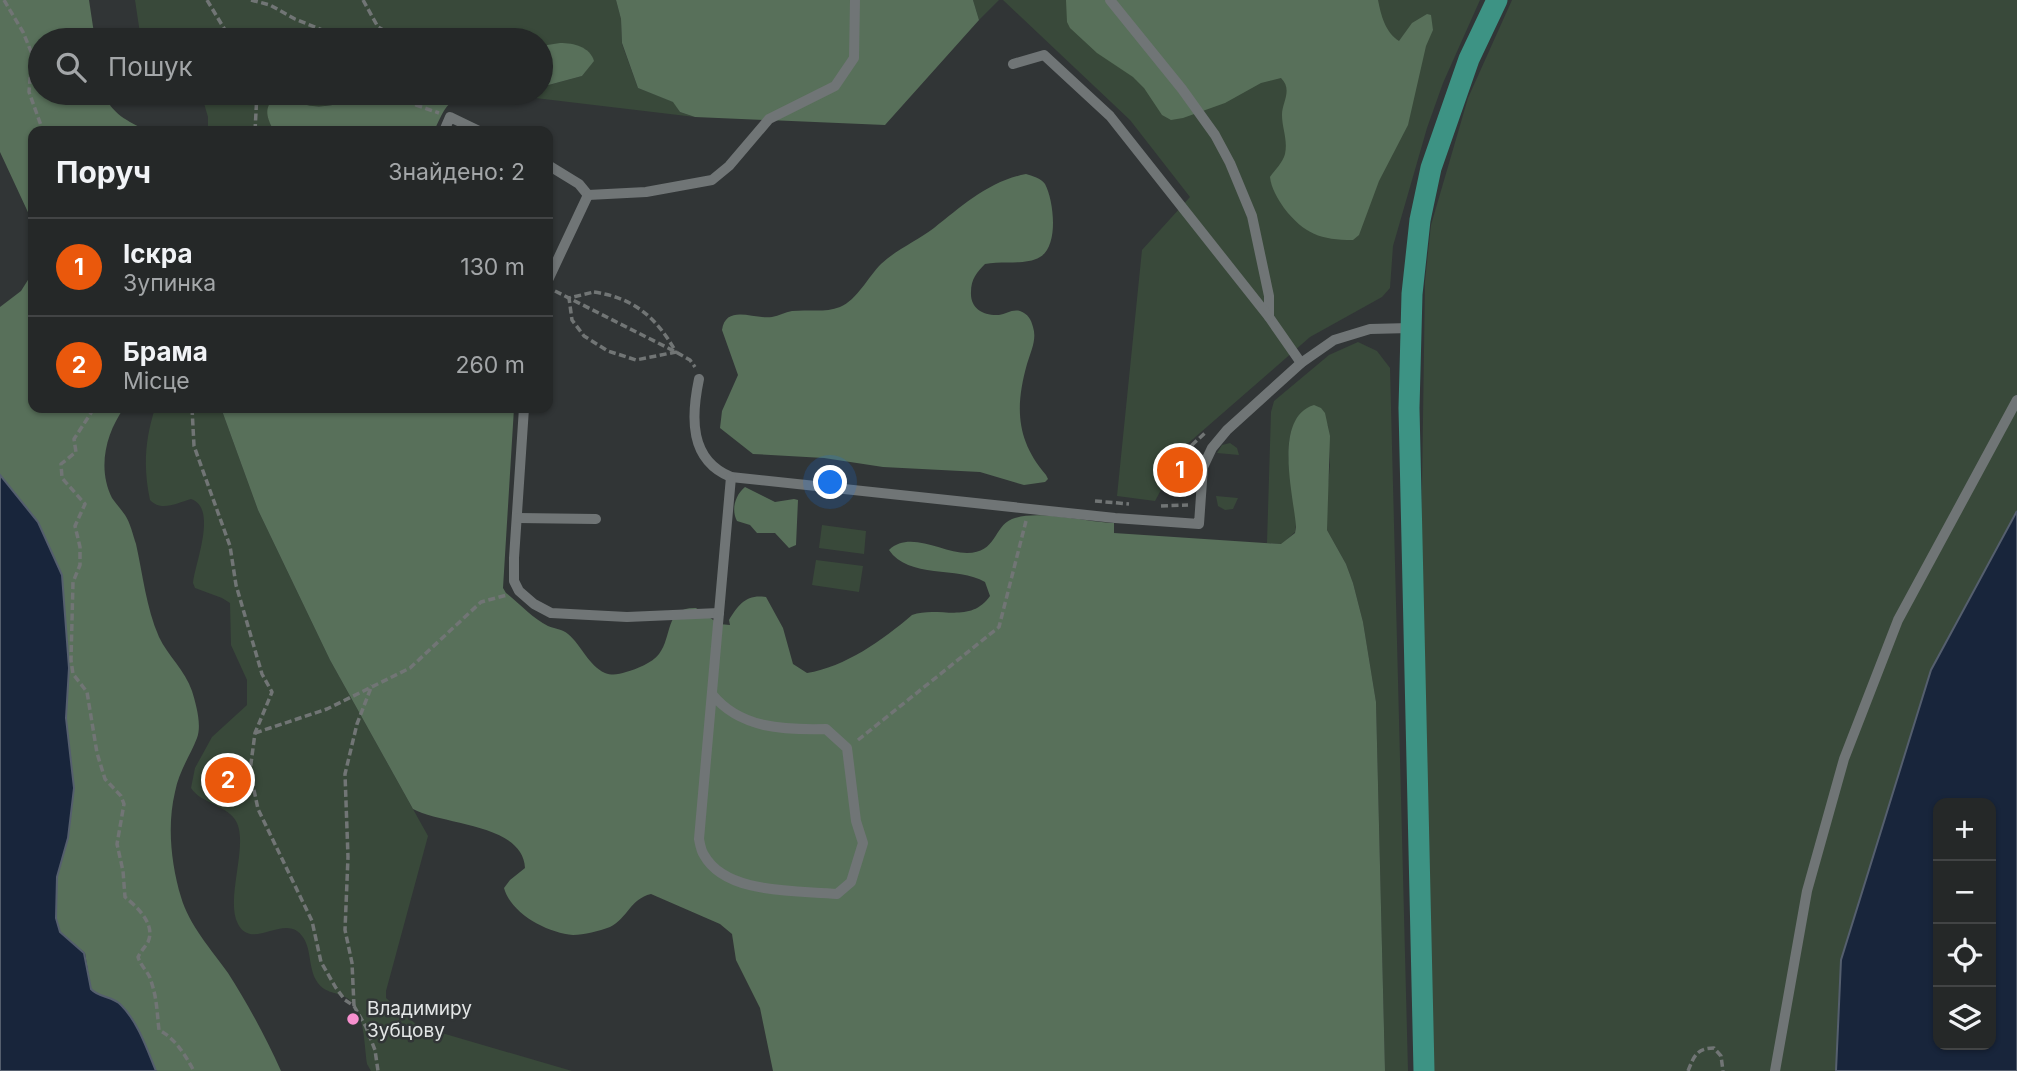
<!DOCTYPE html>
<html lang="uk">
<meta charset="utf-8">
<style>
:root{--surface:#252828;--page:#313434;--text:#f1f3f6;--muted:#a3a6a8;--line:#424445;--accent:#ea580c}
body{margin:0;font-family:Inter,sans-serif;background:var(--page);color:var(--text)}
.controls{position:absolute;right:21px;bottom:21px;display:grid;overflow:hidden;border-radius:14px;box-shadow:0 2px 5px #0004}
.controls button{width:63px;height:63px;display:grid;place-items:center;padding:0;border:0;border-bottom:2px solid var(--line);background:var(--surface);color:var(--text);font:35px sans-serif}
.you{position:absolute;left:831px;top:483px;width:24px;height:24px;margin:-18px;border:5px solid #fff;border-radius:50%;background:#1a73e8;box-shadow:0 0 0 10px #1a73e833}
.badge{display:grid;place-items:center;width:46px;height:46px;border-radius:50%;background:var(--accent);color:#fff;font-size:23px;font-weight:700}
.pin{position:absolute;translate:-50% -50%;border:4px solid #fff;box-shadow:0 2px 7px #0006}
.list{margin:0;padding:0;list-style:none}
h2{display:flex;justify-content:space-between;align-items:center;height:91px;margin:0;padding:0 28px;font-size:30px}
h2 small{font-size:23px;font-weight:400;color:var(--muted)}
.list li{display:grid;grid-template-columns:46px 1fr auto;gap:21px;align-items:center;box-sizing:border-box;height:98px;padding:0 28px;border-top:2px solid var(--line)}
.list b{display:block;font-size:26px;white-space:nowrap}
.list p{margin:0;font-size:23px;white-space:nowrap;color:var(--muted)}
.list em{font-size:23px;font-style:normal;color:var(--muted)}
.icon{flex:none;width:38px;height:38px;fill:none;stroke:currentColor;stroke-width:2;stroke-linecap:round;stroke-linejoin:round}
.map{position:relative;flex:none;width:2017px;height:1071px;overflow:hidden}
.search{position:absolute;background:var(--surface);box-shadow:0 2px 5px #0004;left:28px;top:28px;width:525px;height:77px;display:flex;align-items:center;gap:18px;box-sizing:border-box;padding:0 24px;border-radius:38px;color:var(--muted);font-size:26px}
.panel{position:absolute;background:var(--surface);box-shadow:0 2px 5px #0004;left:28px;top:126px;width:525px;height:287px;border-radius:14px}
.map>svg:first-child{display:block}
.green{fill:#39493a}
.forest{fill:#58705a}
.water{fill:#18253b;stroke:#555f6e;stroke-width:2;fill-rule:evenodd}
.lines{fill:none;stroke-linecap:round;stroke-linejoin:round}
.path{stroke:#717575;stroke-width:3.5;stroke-dasharray:7 3.5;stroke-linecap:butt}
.lane{stroke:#707576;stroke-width:10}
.primary{stroke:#3d9384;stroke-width:21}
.poi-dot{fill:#f790cf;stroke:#313536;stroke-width:2.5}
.labels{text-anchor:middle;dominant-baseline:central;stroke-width:5;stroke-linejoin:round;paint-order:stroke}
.poi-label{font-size:19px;fill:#e3e6e6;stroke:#313536;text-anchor:start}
</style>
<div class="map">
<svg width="2017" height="1071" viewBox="0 0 2017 1071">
<rect width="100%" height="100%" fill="#313536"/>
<!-- green -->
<g class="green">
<path d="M135 0H616L621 19 622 44 638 88 674 102 680 112 695 117 494 93H541V87L582 76 593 61C588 40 558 44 541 46V40H141Z"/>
<path d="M973 0H999L979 20Z"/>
<path d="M1003 0H1480L1443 83 1427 128 1393 246 1390 288 1382 297 1310 337 1185 446 1155 501 1117 496 1142 250 1190 197 1130 120Z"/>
<path d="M1512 0H2017V511L1931 670 1841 960 1836 1071H1432L1421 555 1425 281 1431 225 1468 98Z"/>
<path d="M201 93H366C349 101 330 108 310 106 293 104 290 95 272 100 265 112 268 118 274 131H208V117Z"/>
<path d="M1358 342 1377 351 1390 368 1408 1071H1385L1376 702 1363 622 1353 583 1346 564 1327 530 1326 504 1330 465 1328 425 1296 420C1277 455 1301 498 1295 532L1282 544 1267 543 1271 412 1274 401 1329 355Z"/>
<path d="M155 408H221L258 510 330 660 428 836 386 991V998L418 1026 572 1071H371L367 1064C364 1046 365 1009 347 998 335 991 324 994 316 980 307 964 313 943 297 931 279 919 251 949 238 924 225 900 248 847 237 823 229 805 201 804 191 788L195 768 212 737 247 705V680L231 645 230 603 222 598 195 588 193 583C195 563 218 508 191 499 177 503 161 512 150 500 143 467 145 440 155 408Z"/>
<path d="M1230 443 1237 448 1239 455 1217 453 1222 445Z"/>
<path d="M1216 496 1238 498 1233 509 1225 510 1218 506Z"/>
<path d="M822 525 866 531 864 554 819 548Z"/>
<path d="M816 560 863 566 859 592 812 585Z"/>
</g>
<!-- forest -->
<g class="forest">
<path d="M0 0H89L95 40H40V93H104C111 114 128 121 147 131H33V223L0 152Z"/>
<path d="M616 0H973L979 20 885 125 695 117 680 112 673 102 638 88 622 43 621 19Z"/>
<path d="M1066 0H1378C1381 15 1385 32 1399 41L1412 23 1427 14 1431 15 1433 30 1426 46 1408 125 1379 181 1359 235 1353 240C1321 240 1304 234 1284 208 1278 199 1271 188 1270 177 1275 170 1283 162 1285 154 1288 140 1282 128 1282 115 1282 102 1293 90 1281 78L1261 83 1225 103 1183 118 1171 120 1162 115 1144 88 1133 77 1097 53 1070 28 1067 22Z"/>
<path d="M560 43C574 43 590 47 594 61L582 76 541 87V46Z"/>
<path d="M366 93H465C445 102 443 113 434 131H274C267 118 263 108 275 97 286 95 296 103 307 105 326 110 349 101 366 93Z"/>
<path d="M1026 174C1032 176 1041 178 1045 184 1054 201 1059 246 1040 257 1025 266 1002 260 985 264 977 272 971 279 971 292 970 308 983 316 999 315 1006 314 1012 309 1020 311 1028 314 1031 319 1033 327 1037 339 1031 351 1027 364 1015 407 1016 440 1046 475L1048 479 1045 482 1024 485 980 472 883 467 824 458 753 454 720 428 722 411 738 375 722 330C726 303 755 320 772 317 779 316 785 312 792 311 808 309 825 313 840 307 857 300 868 277 881 264 897 249 917 241 934 228 962 206 989 181 1026 174Z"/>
<path d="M33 272V408H124C106 433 97 468 112 498 116 504 121 509 125 515 130 522 133 535 136 544 143 575 146 607 159 637 168 656 185 670 192 691 196 704 202 725 197 738 190 756 179 771 175 792 167 825 171 864 181 897 189 925 211 949 228 973 248 1004 266 1038 281 1071H156C147 1049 138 1022 121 1005 113 996 99 998 91 989L85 953 60 932 56 918 57 877 68 838 74 788 66 718 62 575 38 522 0 475V307L21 291Z"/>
<path d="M1314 405 1321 408 1325 413 1330 436 1327 530 1346 564 1353 583 1363 622 1376 702 1385 1071H773L760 1008 736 960 732 934 720 924 651 894C630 899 628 918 610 927 599 931 584 935 573 935 548 933 511 914 504 888L510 880 525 868C523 823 441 825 413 809L330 660 258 510 221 408H514L503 588 506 593C519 603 533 619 548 626 555 629 562 629 568 634 582 646 588 665 605 673 613 676 619 674 626 672 637 669 652 663 659 654 673 636 664 607 696 608L719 624 730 625 729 620C738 605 746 594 766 597L783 628 793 664 807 673C845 667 883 640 912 615 938 605 970 625 990 596L985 582C958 566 908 579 889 550 910 530 942 553 967 553 997 553 993 527 1012 519 1037 509 1086 522 1114 523V533L1281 544 1295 533 1296 527C1294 496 1272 418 1314 405Z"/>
<path d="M745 487 775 502 794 499 798 500 796 545 789 548 775 533H757L750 525 737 521C731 510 735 495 745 487Z"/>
</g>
<!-- water -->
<g class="water">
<path d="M0 475 38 522 62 575 69 668 66 718 74 788 68 838 57 877 56 918 60 932 84 953 91 989C99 998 113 996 121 1005 138 1022 147 1049 156 1071H0Z"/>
<path d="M2017 511V1071H1836L1841 960 1931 670ZM1938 803H1991V1045H1938Z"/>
</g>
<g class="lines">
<!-- path -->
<g class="path">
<path d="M4 0 23 32 32 54 29 92 43 131"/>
<path d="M207 0 231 40"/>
<path d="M251 0 270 5 295 19 347 40"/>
<path d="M363 0 378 27 400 40"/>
<path d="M398 93 416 105 439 113"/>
<path d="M448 93 449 105"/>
<path d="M255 131 257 93"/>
<path d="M555 291 676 352 690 360 695 367"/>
<path d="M594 292C634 298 656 317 676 352L636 360 608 351 584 336 572 320 569 298Z"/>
<path d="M90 408 91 413 74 439 76 452 61 464 62 478 85 504 75 526 80 547V565L73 582 71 660 73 674 87 692 97 753 105 779 121 796 124 804 117 844 123 871 125 897C137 907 156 924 148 942 145 947 141 951 138 957 141 967 149 972 151 981 157 998 157 1013 159 1030 176 1039 185 1055 194 1071"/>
<path d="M192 408 194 446 230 546 236 585 262 674 272 692 255 733 250 771 258 809 312 921 321 962 336 988 345 1000 354 1006 366 1027 375 1050 378 1071"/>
<path d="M1192 456V445L1206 432"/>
<path d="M1095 501 1129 504"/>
<path d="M1161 506 1188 505"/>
<path d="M255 733 327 709 410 668 481 602 507 595"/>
<path d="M858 740 999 627 1026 521"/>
<path d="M354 1006 352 963 345 930 348 857 345 774 357 724 372 685"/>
<path d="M1688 1071C1694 1056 1697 1048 1714 1048L1721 1056 1723 1071"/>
</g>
<!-- lane -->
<g class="lane">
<path d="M1110 0 1182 89 1215 135 1230 163 1252 216 1269 296V317L1301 363"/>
<path d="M1013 64 1044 55 1110 116 1269 317"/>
<path d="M444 131 450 117 479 131"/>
<path d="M548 165 579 184 588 195 548 280"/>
<path d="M588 195 646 192 712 180 729 166 769 119 835 86 854 58 855 0"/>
<path d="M699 379C691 417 689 460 731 477L1115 518 1199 524 1203 467 1212 448 1227 430 1301 363 1334 340 1370 329 1410 328"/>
<path d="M524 408 514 558V581L519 591 534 604 551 613 627 617 719 613"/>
<path d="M518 518 596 519"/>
<path d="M712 694C740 729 785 730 826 729L847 748 856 821 863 843 851 882 837 894C797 890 726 895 704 855 701 851 700 844 699 839L731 477"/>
<path d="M1775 1071 1807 891 1844 759 1898 620 2017 400"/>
</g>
<!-- primary -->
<path class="primary" d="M1424 1071 1409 408 1412 294 1420 220 1431 168 1469 59 1497 0"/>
</g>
<!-- markers -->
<circle class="poi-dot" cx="353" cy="1019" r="7"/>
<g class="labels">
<!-- poi labels -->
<g class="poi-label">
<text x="367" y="1008">Владимиру<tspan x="367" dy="22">Зубцову</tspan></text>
</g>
</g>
</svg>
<div class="controls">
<button>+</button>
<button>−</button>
<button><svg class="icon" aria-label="locate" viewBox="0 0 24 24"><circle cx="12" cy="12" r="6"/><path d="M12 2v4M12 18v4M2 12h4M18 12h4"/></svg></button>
<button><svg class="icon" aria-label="layers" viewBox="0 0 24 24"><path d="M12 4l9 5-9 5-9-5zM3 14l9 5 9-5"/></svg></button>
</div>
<div class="you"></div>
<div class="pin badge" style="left:1180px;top:470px">1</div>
<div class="pin badge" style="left:228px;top:780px">2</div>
<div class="search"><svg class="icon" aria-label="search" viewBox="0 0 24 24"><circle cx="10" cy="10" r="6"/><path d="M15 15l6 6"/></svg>Пошук</div>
<section class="panel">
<h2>Поруч<small>Знайдено: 2</small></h2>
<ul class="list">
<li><span class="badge">1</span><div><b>Іскра</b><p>Зупинка</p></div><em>130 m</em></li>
<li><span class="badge">2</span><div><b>Брама</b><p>Місце</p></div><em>260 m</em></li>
</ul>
</section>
</div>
